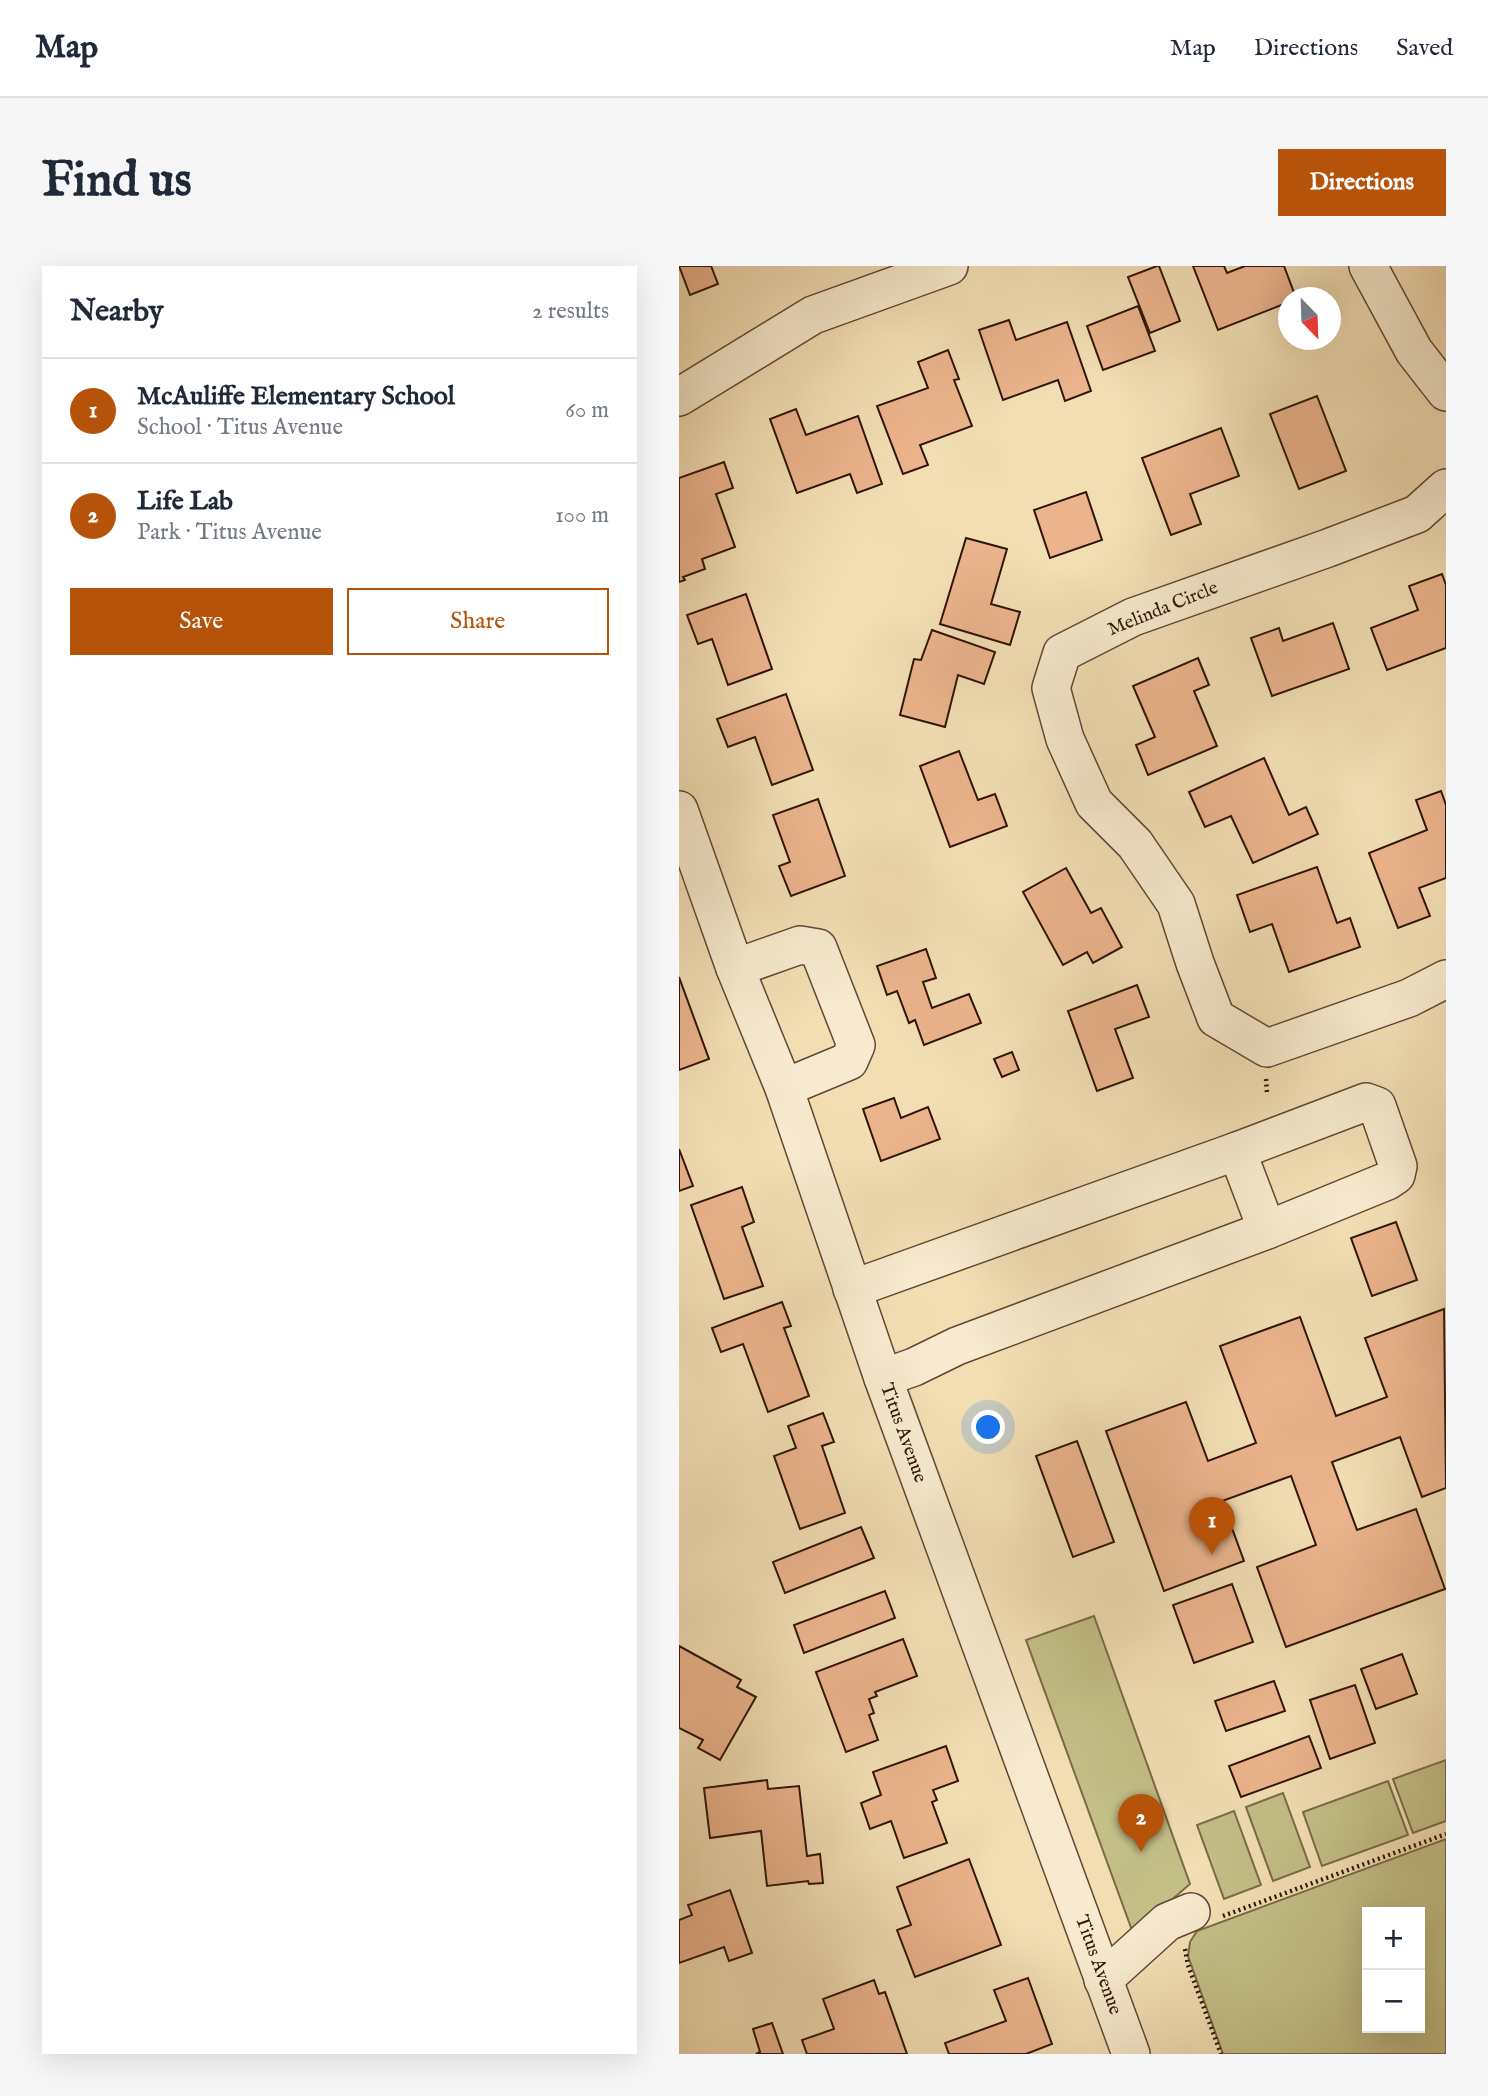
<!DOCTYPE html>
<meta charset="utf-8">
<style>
:root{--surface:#fff;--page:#f6f6f7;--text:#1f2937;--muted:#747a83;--line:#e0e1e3;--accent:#b45309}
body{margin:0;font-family:"IM FELL English",serif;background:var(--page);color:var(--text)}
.controls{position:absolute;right:21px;bottom:21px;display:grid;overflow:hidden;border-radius:0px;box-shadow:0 7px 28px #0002}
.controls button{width:63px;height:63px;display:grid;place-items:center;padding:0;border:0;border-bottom:2px solid var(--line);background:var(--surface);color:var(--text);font:35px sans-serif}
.compass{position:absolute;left:599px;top:21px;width:63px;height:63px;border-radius:50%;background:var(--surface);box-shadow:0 7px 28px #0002;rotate:157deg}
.you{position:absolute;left:310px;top:1162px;width:24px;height:24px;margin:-18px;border:5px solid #fff;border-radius:50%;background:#1a73e8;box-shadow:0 0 0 10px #1a73e833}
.badge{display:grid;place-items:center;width:46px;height:46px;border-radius:50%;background:var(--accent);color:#fff;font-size:23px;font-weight:700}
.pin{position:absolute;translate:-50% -58px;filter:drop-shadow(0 2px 4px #0008)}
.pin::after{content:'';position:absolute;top:37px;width:24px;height:21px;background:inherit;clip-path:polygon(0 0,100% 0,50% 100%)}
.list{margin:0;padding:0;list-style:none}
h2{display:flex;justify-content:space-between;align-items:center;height:91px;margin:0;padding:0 28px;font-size:30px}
h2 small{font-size:23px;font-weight:400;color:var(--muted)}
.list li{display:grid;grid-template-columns:46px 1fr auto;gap:21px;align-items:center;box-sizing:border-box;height:105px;padding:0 28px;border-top:2px solid var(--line)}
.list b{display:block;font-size:26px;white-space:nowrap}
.list p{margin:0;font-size:23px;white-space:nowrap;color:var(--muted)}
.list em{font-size:23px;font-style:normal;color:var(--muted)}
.actions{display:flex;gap:14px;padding:21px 28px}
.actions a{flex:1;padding:16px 0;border:2px solid var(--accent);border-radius:0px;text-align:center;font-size:24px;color:var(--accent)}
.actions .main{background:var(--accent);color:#fff}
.map{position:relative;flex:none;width:767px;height:1788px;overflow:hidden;border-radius:0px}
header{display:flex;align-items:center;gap:42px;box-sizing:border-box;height:98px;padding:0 35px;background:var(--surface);border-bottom:2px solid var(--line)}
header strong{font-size:33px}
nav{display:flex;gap:38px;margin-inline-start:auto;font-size:24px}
.intro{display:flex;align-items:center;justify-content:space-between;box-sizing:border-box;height:168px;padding:0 42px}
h1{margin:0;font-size:49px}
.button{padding:18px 32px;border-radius:0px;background:var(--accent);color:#fff;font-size:24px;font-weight:700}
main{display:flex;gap:42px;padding:0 42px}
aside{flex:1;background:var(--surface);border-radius:0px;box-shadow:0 7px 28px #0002}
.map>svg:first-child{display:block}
.green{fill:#c3bf87;stroke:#7a6a48;stroke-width:2;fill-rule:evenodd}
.building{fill:#ebb48d;stroke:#30140a;stroke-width:2}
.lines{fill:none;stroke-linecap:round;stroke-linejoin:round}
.minor-casing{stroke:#614634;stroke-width:40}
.path{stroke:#30140a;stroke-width:4.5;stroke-dasharray:2 3.5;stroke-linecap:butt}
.minor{stroke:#f7eace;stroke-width:37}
.labels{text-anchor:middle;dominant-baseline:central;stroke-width:5;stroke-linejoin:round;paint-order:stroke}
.street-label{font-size:19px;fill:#30140a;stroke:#f7eace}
</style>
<header>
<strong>Map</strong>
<nav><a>Map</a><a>Directions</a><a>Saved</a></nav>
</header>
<div class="intro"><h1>Find us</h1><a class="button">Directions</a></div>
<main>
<aside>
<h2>Nearby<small>2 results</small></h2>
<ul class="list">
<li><span class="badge">1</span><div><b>McAuliffe Elementary School</b><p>School · Titus Avenue</p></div><em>60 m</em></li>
<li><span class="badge">2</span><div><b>Life Lab</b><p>Park · Titus Avenue</p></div><em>100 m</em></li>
</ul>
<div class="actions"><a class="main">Save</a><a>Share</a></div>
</aside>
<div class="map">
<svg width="767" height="1788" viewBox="0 0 767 1788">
<rect width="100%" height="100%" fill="#f3deb4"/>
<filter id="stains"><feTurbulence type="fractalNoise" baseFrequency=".00286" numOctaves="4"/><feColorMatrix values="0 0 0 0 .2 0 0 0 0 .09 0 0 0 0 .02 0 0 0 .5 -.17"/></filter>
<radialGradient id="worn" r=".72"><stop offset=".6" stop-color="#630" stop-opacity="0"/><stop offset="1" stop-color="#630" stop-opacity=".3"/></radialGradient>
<!-- green -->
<g class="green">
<path d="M415 1350 511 1618 454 1667 347 1374Z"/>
<path d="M767 1494V1555L734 1567 714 1513Z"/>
<path d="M709 1515 729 1569 643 1600 624 1546Z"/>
<path d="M604 1527 631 1601 594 1615 567 1541Z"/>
<path d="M555 1545 582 1619 545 1633 518 1559Z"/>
<path d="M767 1573V1788H544L509 1690 511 1676 518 1665ZM688 1646H741V1762H688Z"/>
</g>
<!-- building -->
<g class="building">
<path d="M0 0H32L39 18 11 29Z"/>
<path d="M478 0H480L501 55 471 67 449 11Z"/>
<path d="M514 0H545L548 7 566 0H605L617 32H610V36L539 64Z"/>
<path d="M459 40 476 85 424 104 408 60Z"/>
<path d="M330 54 337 74 388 56 412 125 386 135 379 114 324 134 300 64Z"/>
<path d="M269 84 280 113 275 114 293 160 241 179 249 199 224 208 198 140 249 122 239 96Z"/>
<path d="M638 130 667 205 620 223 591 148Z"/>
<path d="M117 143 127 169 179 150 203 218 178 227 171 208 118 227 91 153Z"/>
<path d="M542 162 560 210 511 228 522 258 492 269 463 192Z"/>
<path d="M45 196 54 222 37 228 56 281 23 293 26 303 4 311 6 314 0 316V212Z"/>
<path d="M407 226 423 274 371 292 355 244Z"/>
<path d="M287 272 328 283 312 338 341 346 331 379 261 358Z"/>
<path d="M763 308 767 319V382L708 404 692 362 739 344 730 320Z"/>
<path d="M67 328 93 403 49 419 33 373 19 378 8 349Z"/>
<path d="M654 357 670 403 593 430 572 372 600 362 604 375Z"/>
<path d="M253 364 316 386 305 418 279 409 266 461 221 449 235 393 242 394Z"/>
<path d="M519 392 530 419 515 425 538 480 469 509 457 479 476 471 454 420Z"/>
<path d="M107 428 134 504 93 519 76 471 49 481 38 453Z"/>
<path d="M280 485 299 534 316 528 328 560 271 581 241 500Z"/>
<path d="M585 492 610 549 627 541 639 568 574 597 552 550 526 561 510 526Z"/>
<path d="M762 525 767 539V612L740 622 751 650 719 662 690 587 748 564 737 534Z"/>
<path d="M139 533 166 610 112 630 100 600 111 596 94 549Z"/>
<path d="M638 601 658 657 671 652 681 681 610 706 593 658 571 666 558 629Z"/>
<path d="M387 602 412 647 422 642 443 681 414 697 408 686 384 699 344 626Z"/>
<path d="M247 683 257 712 244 716 253 742 290 728 302 757 245 779 236 754 230 757 218 725 208 729 198 700Z"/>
<path d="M0 711 30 793 0 804Z"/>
<path d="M458 719 470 751 436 763 454 812 418 825 389 745Z"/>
<path d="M333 786 340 804 323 811 315 793Z"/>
<path d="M215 832 222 852 249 841 261 873 202 895 184 843Z"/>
<path d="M0 883 14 920 0 925Z"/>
<path d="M63 921 75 956 63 961 84 1020 45 1033 12 939Z"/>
<path d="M717 956 738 1014 693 1030 672 972Z"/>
<path d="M103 1036 112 1060 105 1062 130 1130 89 1146 64 1078 42 1086 33 1062Z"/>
<path d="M765 1043 767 1222 743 1231 721 1171 653 1196 678 1264 737 1243 766 1323 607 1381 578 1301 637 1279 612 1210 543 1235 565 1295 485 1325 427 1165 507 1136 529 1195 577 1177 541 1080 621 1051 657 1150 708 1131 686 1072Z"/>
<path d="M144 1147 155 1176 143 1180 166 1247 121 1263 95 1190 117 1182 109 1160Z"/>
<path d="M398 1175 435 1276 394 1291 357 1190Z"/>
<path d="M182 1261 195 1292 106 1327 94 1296Z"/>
<path d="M553 1318 574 1376 515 1397 494 1339Z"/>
<path d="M206 1325 216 1352 125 1387 115 1359Z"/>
<path d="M224 1373 238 1410 196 1426 198 1430 190 1433 195 1447 190 1449 199 1474 167 1486 137 1406Z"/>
<path d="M0 1380 62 1414 58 1421 77 1431 41 1494 19 1482 24 1474 0 1462Z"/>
<path d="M723 1388 738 1428 697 1443 682 1403Z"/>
<path d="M595 1415 606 1445 547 1465 536 1435Z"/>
<path d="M676 1419 696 1477 651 1493 631 1434Z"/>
<path d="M630 1470 642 1502 562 1531 550 1500Z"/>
<path d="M267 1480 279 1515 254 1524 258 1534 253 1536 268 1577 225 1592 212 1555 191 1563 182 1537 202 1529 194 1506Z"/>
<path d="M88 1514 89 1523 120 1520 128 1590 141 1588 144 1617 130 1618 129 1615 88 1620 82 1565 31 1572 25 1522Z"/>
<path d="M290 1593 322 1679 236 1711 218 1664 232 1659 218 1621Z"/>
<path d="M51 1624 73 1687 50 1695 45 1681 0 1697V1654L13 1649 9 1639Z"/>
<path d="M349 1712 373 1778 347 1788H270L266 1777 327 1755 315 1724Z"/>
<path d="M195 1714 200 1728 206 1726 228 1788H128L123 1774 155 1763 144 1733Z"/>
<path d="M93 1757 104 1788H77L81 1786 74 1763Z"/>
</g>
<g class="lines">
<defs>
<g id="minor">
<path d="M689 0 735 85 767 126"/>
<path d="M0 131 134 49 270 0"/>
<path d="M767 222 738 248 649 282 454 351 383 387 372 422 386 473 415 537 456 578 497 638 516 697 537 752 588 782 730 732 767 713"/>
<path d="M0 544 56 702 105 822 204 1112 452 1788"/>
<path d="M56 702 121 679 139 682 177 779 170 795 105 822"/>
<path d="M558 885 687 836 698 840 719 900 717 909 708 915 588 964"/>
<path d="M173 1023 558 885 588 964 278 1080 235 1101 204 1112"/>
<path d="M424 1714 488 1656 512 1646"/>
</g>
</defs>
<!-- minor casing -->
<use href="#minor" class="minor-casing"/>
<!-- path -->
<g class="path">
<path d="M587 813 588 827"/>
<path d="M544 1650 767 1568"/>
<path d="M506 1683 509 1699 542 1788"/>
</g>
<!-- minor -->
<use href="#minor" class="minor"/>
</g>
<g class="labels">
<!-- street labels -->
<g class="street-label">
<text transform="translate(484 343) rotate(-22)">Melinda Circle</text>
<text transform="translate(224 1167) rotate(70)">Titus Avenue</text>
<text transform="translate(419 1699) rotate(70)">Titus Avenue</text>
</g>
</g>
<rect width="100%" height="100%" filter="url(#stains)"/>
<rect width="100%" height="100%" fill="url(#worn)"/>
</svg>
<div class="controls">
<button>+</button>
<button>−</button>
</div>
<svg class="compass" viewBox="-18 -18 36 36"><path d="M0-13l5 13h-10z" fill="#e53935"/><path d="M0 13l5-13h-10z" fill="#747a83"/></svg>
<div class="you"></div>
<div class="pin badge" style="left:533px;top:1289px">1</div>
<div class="pin badge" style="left:462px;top:1586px">2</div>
</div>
</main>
